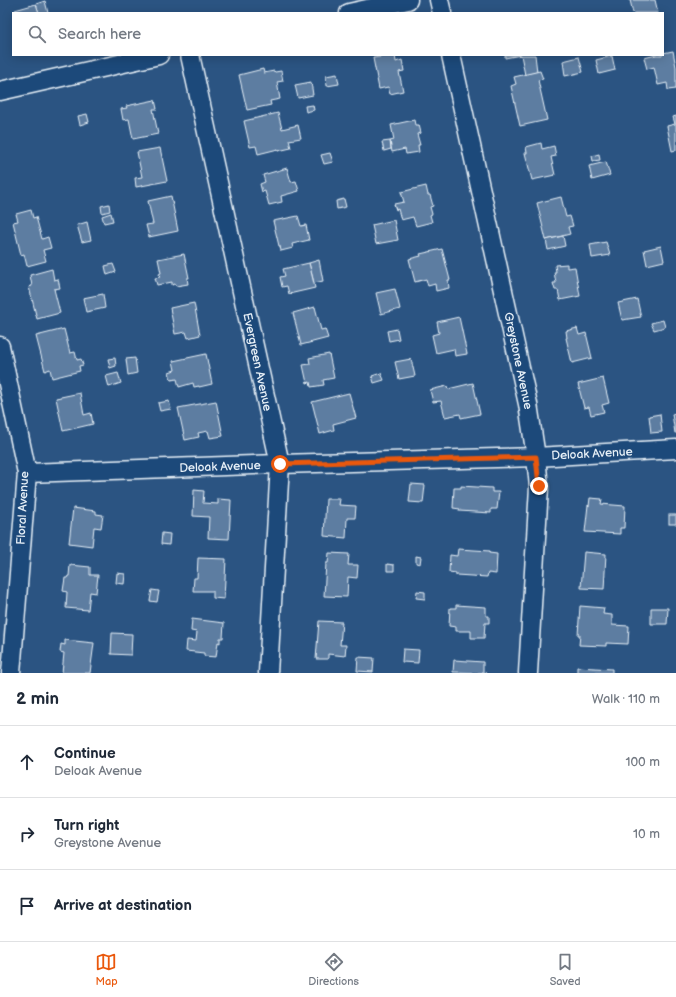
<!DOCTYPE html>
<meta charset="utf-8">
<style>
:root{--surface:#fff;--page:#f2f2f3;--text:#1f2937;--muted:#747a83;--line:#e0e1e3;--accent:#ea580c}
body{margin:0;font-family:"Balsamiq Sans",sans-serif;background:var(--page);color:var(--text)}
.stop{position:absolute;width:12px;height:12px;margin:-9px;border:3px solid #ea580c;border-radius:50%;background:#fff}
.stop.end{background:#ea580c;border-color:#fff;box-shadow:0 1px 4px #0008}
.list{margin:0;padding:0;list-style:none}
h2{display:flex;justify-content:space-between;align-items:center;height:52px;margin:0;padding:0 16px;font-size:17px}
h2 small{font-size:13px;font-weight:400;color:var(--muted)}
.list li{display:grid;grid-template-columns:26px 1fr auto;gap:12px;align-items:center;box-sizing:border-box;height:72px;padding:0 16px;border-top:1px solid var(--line)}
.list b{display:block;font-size:15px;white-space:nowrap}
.list p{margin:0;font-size:13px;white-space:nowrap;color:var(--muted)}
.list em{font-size:13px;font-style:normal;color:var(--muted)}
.icon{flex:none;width:22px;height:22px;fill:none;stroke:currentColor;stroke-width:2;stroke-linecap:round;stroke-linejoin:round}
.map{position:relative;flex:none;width:676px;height:673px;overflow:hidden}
.search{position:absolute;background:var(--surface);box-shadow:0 2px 10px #0003;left:12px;right:12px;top:12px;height:44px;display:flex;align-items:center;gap:10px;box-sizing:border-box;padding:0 14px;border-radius:0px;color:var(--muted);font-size:15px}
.sheet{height:268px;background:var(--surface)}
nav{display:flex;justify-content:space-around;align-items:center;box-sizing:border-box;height:56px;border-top:1px solid var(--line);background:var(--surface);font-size:11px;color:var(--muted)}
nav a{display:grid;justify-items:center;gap:2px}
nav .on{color:var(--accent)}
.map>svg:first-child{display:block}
.building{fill:#5d7da1;stroke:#e8f1f8}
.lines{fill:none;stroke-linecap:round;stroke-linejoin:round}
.street-casing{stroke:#e8f1f8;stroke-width:21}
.street{stroke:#1f4a7a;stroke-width:18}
.route{stroke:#ea580c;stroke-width:5}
.labels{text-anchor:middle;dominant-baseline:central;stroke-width:3;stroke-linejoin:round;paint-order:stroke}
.street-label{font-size:12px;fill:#e8f1f8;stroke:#1f4a7a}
</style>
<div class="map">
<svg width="676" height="673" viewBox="0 0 676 673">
<rect width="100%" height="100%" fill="#2b5482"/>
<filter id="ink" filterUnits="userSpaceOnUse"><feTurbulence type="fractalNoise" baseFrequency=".025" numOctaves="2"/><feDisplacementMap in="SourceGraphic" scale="8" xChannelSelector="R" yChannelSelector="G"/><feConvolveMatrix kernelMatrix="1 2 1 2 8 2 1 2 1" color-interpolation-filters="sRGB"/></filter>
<g filter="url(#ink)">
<!-- building -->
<g class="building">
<path d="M630 0H655L658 13H633Z"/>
<path d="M45 1 48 13H39L36 4Z"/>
<path d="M36 4 39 13H16L15 10Z"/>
<path d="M673 51 676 67V89L668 90 667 83 658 85 654 67 647 69 644 58 656 55H663V53Z"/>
<path d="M380 55H395L396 62 402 60 404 71 399 72 403 91 390 94 388 87 379 89 373 58 380 57Z"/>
<path d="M505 55H521L505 58Z"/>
<path d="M521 55H535L537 72 525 75Z"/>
<path d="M612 56 615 70 599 74 596 60Z"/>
<path d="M579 57 583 72 565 76 563 61Z"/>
<path d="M263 69 264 73 274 71 275 72 281 71 283 81 277 82 280 99 270 101 271 105 247 110 239 75Z"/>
<path d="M540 71 543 79 538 80 547 120 520 126 511 86 516 84 514 77Z"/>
<path d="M337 74 339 84 327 86 326 76Z"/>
<path d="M311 82 313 95 298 98 295 85Z"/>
<path d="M155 100 157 109H153L158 134 133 139 129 119 123 120 121 109 127 108 126 106Z"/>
<path d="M313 105 314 110 306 112 305 106Z"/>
<path d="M278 113 282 129 298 125 301 138 289 140 291 148 278 151V149L258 154 256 146 250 147 244 121Z"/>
<path d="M87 114 89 122 80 125 78 116Z"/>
<path d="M676 116V150L672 151 667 126 675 124 673 117Z"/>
<path d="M414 120 415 125H419L421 133 417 134 420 145H418L419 152 406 154 405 149 392 152 390 141 394 140 391 125Z"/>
<path d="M390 141 391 149 384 151 382 142Z"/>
<path d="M541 143 542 149 554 146 556 156 551 157 555 175 532 180 525 153H527L526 147Z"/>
<path d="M160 148 167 181 136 187 135 178 142 177 137 152Z"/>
<path d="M330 153 333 162 324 164 321 155Z"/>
<path d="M599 154 600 160 593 161 592 156Z"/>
<path d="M606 162 610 175 592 180 589 166Z"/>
<path d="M287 168 291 182 296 181 299 191 281 196 282 202 269 205 265 191 262 192 260 184 265 182 263 175Z"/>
<path d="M426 186 428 195H430L433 206 430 207 432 214 430 215 432 222 416 226 413 217 401 220 398 209 396 210 394 204 404 202 401 192Z"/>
<path d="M171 196 178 231 149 237 146 225 153 224 148 201Z"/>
<path d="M561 197 566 217 570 216 573 226 568 227 570 234 546 240 537 203Z"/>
<path d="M344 199 346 207 337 209 336 201Z"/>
<path d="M109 204 110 211 102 213 101 206Z"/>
<path d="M31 210 33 218 36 217 42 239 48 237 51 248 43 250 46 261 27 266 24 254 21 255 13 222 18 221 16 214Z"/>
<path d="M111 213 113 221 104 223 102 216Z"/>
<path d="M298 216 301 226 306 225 309 240 292 244 293 248 281 251 280 246H279L273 221Z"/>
<path d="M394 220 398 240 376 244 372 225Z"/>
<path d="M87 222 91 240 82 242 77 225Z"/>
<path d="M563 236 565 246 548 250 546 240Z"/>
<path d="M606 242 610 255 592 258 590 245Z"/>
<path d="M661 246 664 261 647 265 644 250Z"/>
<path d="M442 249 450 280H448L449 288 436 291 435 284 428 286 426 279 415 282 409 259 421 256 420 254Z"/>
<path d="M184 254 189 278H187L188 284 176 286 175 284 172 285V282L157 285 155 278 160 277 159 274 161 273 158 259Z"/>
<path d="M319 260 323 281 314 283 309 263Z"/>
<path d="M309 263 315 288 289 294 287 286 282 287 280 277 285 276 283 269Z"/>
<path d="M113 264 116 272 107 275 105 266Z"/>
<path d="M567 264V268L575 267 580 296 560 300 558 290H555L553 283H556L554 272H556L555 265Z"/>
<path d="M52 269 54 280 58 279 60 288 54 289 60 313 37 319 29 287 32 286 30 275Z"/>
<path d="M395 289 400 309 381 314 376 293Z"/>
<path d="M103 294 105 308 86 312 83 298Z"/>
<path d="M637 299 641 317 622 320 618 303Z"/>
<path d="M194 303 200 335 188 338 186 332 175 334 170 308Z"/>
<path d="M315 307 321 330 325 329 328 338 301 345 293 313Z"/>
<path d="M459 317 467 354 455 356 454 349 436 353 432 335 439 333 437 322Z"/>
<path d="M663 320 665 327 654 330 651 323Z"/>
<path d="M577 328 579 335 586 333 592 358 572 363 566 338H567L566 331Z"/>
<path d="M64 329 70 353 75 352 77 360 81 359 83 365 79 366 80 371 52 378 50 369 45 371 36 336Z"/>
<path d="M397 329 399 339 389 341 387 331Z"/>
<path d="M206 354 212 384 199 387V386L194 387 193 383 179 387 177 379 171 380 169 372 175 370 173 361Z"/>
<path d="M329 354 334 378 323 380 324 385 311 387 310 382 307 383 303 365 310 364 309 358Z"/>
<path d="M115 358 116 366 110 368 108 359Z"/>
<path d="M135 358 137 373 128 375 126 359Z"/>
<path d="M411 359 415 376 399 379 395 362Z"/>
<path d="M118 373 121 383 109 387 106 376Z"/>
<path d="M381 373 384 380 374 383 372 376Z"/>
<path d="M603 378 609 403 602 405 604 412 591 415 589 407 584 408 578 384Z"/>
<path d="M473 383 480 414 461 418 460 414 445 417 441 401 433 402 430 390 447 386 448 389Z"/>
<path d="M80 393 84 415 91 413 93 424 63 431 56 398Z"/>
<path d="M349 393 356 418 333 424 334 430 320 434 312 402Z"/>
<path d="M169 401 171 409 160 411 158 403Z"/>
<path d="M216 401 223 436 210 438 208 431 198 433 199 437 185 440 178 408Z"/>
<path d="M676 413V433H675L672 414Z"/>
<path d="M660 414 662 432 651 433 649 416Z"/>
<path d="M411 484 425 485 423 503 409 502Z"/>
<path d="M461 486 492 488V492H499L497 509H491V513L459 511 460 509 453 508 454 488H461Z"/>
<path d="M194 490 204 491 203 503 218 504V499L231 500 229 539 208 538 209 517 193 516Z"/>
<path d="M590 498 602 499 601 504 625 506 624 528H620V534L585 532 588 505 589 506Z"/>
<path d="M326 499H340L339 505 356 506 355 518H347L346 538 324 536Z"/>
<path d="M73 508 96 511V514L103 515 101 528 94 527 92 546 69 543Z"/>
<rect x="669" y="515" width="7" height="9"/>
<path d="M162 533 170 534 169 545 161 544Z"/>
<path d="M458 549 490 551 489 553 497 554 496 574 488 573 487 577 456 575V573L449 572 450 555 457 556Z"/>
<path d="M584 552 606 554 604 589 581 588Z"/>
<path d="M329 553 349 554 348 565H358L357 578 348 577 347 597 324 596 326 563H328Z"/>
<path d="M416 556 421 557 420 564 416 563Z"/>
<path d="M198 558 226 559 224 599 213 598V591H193L194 578H197Z"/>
<path d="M387 564 394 565V571H387Z"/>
<path d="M70 565 90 567V575H98L96 593 90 592 88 610 66 608 67 592 63 591 65 578H67L68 576H69Z"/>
<path d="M117 573 125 574 124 584 116 583Z"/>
<path d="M152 590 159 591 157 602 150 601Z"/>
<path d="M417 591 425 592V599L416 598Z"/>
<path d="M456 605 486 607V616H489V623H485L484 638H471V631H456V627L449 626 450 608H456Z"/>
<path d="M580 606 604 608 603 614 612 615V625L629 626 628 644 606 643V646L579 645 580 635H578Z"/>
<path d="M651 608H668L667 624H651Z"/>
<path d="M192 619 224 623 223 638H220V643L218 642 216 657 204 656V653L186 651 187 640 196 641 197 632 191 631Z"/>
<path d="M319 621 342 622 340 645H346L345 656 328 654V659H316Z"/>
<path d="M112 633 132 634 131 655 111 654Z"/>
<path d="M65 640 94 643 90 673H62L64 653 60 652 61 644 65 645Z"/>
<path d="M403 649 419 650 418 663 402 662Z"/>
<path d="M358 657 374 658 373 672 357 671Z"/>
<path d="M454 660 483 662V673H486L453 672Z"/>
<path d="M577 667 612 669V673H577Z"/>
</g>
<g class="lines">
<defs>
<g id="street">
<path d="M439 0 442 13"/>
<path d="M349 13 408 0"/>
<path d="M190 55 280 464 268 673"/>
<path d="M451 55 528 404 536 457 539 487 528 673"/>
<path d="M0 91 159 55"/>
<path d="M0 346 27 473 11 673"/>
<path d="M27 473 280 464 536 457 676 449"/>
</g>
</defs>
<!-- street casing -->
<use href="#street" class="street-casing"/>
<!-- street -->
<use href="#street" class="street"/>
</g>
</g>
<g class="lines" filter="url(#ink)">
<!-- route -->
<path class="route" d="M280 464 536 457 539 486"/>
</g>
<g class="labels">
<!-- street labels -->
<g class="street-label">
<text transform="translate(518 361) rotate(78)">Greystone Avenue</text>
<text transform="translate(257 362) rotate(78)">Evergreen Avenue</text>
<text transform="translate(592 454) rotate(-3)">Deloak Avenue</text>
<text transform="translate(220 467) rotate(-2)">Deloak Avenue</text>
<text transform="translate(23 508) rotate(-87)">Floral Avenue</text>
</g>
</g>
</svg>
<div class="stop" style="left:280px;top:464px"></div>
<div class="stop end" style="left:539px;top:486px"></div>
<div class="search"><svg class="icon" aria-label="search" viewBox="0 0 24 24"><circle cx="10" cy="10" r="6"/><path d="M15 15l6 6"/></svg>Search here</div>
</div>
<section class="sheet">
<h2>2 min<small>Walk · 110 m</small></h2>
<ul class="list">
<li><svg class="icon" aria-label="ahead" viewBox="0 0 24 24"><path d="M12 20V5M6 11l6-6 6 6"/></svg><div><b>Continue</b><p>Deloak Avenue</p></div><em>100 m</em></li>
<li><svg class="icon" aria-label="right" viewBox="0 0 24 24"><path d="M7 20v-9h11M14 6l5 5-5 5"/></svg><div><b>Turn right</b><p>Greystone Avenue</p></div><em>10 m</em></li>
<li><svg class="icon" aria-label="arrive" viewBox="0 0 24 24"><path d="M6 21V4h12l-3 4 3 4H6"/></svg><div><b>Arrive at destination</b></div></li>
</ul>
</section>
<nav>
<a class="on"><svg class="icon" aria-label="map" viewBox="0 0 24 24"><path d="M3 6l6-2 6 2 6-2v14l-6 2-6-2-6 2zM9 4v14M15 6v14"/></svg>Map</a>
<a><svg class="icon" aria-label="directions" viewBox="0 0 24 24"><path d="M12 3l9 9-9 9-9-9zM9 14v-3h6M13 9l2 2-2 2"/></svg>Directions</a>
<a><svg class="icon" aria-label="saved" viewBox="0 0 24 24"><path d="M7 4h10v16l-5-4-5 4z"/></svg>Saved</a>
</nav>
